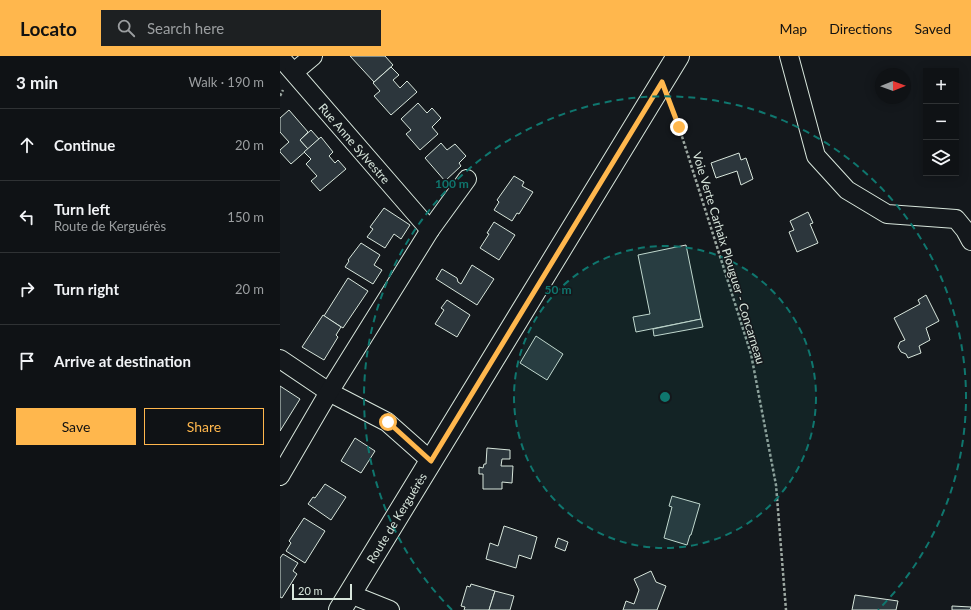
<!DOCTYPE html>
<meta charset="utf-8">
<style>
:root{--surface:#0f1215;--page:#1d2022;--text:#f1f3f6;--muted:#9b9ea0;--line:#2f3234;--accent:#ffb74d}
body{margin:0;font-family:Lato,sans-serif;background:var(--page);color:var(--text)}
.controls{position:absolute;right:12px;top:12px;display:grid;overflow:hidden;border-radius:0px;box-shadow:0 2px 10px #0003}
.controls button{width:36px;height:36px;display:grid;place-items:center;padding:0;border:0;border-bottom:1px solid var(--line);background:var(--surface);color:var(--text);font:20px sans-serif}
.compass{position:absolute;left:595px;top:12px;width:36px;height:36px;border-radius:50%;background:var(--surface);box-shadow:0 2px 10px #0003;rotate:89deg}
.scale{position:absolute;left:12px;bottom:10px;width:60px;box-sizing:border-box;padding-left:4px;border:2px solid #d8e6dc;border-top:0;font-size:11px;line-height:14px;white-space:nowrap;color:#d8e6dc;-webkit-text-stroke:3px #14181c;paint-order:stroke}
.stop{position:absolute;width:12px;height:12px;margin:-9px;border:3px solid #ffb74d;border-radius:50%;background:#fff}
.stop.end{background:#ffb74d;border-color:#fff;box-shadow:0 1px 4px #0008}
.list{margin:0;padding:0;list-style:none}
h2{display:flex;justify-content:space-between;align-items:center;height:52px;margin:0;padding:0 16px;font-size:17px}
h2 small{font-size:13px;font-weight:400;color:var(--muted)}
.list li{display:grid;grid-template-columns:26px 1fr auto;gap:12px;align-items:center;box-sizing:border-box;height:72px;padding:0 16px;border-top:1px solid var(--line)}
.list b{display:block;font-size:15px;white-space:nowrap}
.list p{margin:0;font-size:13px;white-space:nowrap;color:var(--muted)}
.list em{font-size:13px;font-style:normal;color:var(--muted)}
.actions{display:flex;gap:8px;padding:12px 16px}
.actions a{flex:1;padding:9px 0;border:1px solid var(--accent);border-radius:0px;text-align:center;font-size:14px;color:var(--accent)}
.actions .main{background:var(--accent);color:#111}
.icon{flex:none;width:22px;height:22px;fill:none;stroke:currentColor;stroke-width:2;stroke-linecap:round;stroke-linejoin:round}
.map{position:relative;flex:none;width:691px;height:554px;overflow:hidden}
header{display:flex;align-items:center;gap:24px;box-sizing:border-box;height:56px;padding:0 20px;background:var(--accent);color:#111}
header strong{font-size:19px}
nav{display:flex;gap:22px;margin-inline-start:auto;font-size:14px}
.search{width:280px;height:36px;background:var(--page);display:flex;align-items:center;gap:10px;box-sizing:border-box;padding:0 14px;border-radius:0px;color:var(--muted);font-size:15px}
main{display:flex}
aside{flex:1;background:var(--surface)}
.map>svg:first-child{display:block}
.building{fill:#2c363c;stroke:#d8e6dc}
.lines{fill:none;stroke-linecap:round;stroke-linejoin:round}
.street-casing{stroke:#d8e6dc;stroke-width:20}
.secondary-casing{stroke:#d8e6dc;stroke-width:24}
.path{stroke:#9da8a2;stroke-width:2.5;stroke-dasharray:3 2;stroke-linecap:butt}
.street{stroke:#14181c;stroke-width:18}
.secondary{stroke:#14181c;stroke-width:22}
.route{stroke:#ffb74d;stroke-width:5}
.ring{fill:none;stroke:#0f766e;stroke-width:2;stroke-dasharray:7 5}
.labels{text-anchor:middle;dominant-baseline:central;stroke-width:3;stroke-linejoin:round;paint-order:stroke}
.street-label{font-size:12px;fill:#d8e6dc;stroke:#14181c}
.centre{fill:#0f766e;stroke:#14181c;stroke-width:2}
.ring-label{font-size:12px;text-anchor:middle;font-weight:bold;fill:#0f766e;stroke:#14181c;stroke-width:3;stroke-linejoin:round;paint-order:stroke}
</style>
<header>
<strong>Locato</strong>
<div class="search"><svg class="icon" aria-label="search" viewBox="0 0 24 24"><circle cx="10" cy="10" r="6"/><path d="M15 15l6 6"/></svg>Search here</div>
<nav><a>Map</a><a>Directions</a><a>Saved</a></nav>
</header>
<main>
<aside>
<h2>3 min<small>Walk · 190 m</small></h2>
<ul class="list">
<li><svg class="icon" aria-label="ahead" viewBox="0 0 24 24"><path d="M12 20V5M6 11l6-6 6 6"/></svg><div><b>Continue</b></div><em>20 m</em></li>
<li><svg class="icon" aria-label="left" viewBox="0 0 24 24"><path d="M17 20v-9H6M10 6l-5 5 5 5"/></svg><div><b>Turn left</b><p>Route de Kerguérès</p></div><em>150 m</em></li>
<li><svg class="icon" aria-label="right" viewBox="0 0 24 24"><path d="M7 20v-9h11M14 6l5 5-5 5"/></svg><div><b>Turn right</b></div><em>20 m</em></li>
<li><svg class="icon" aria-label="arrive" viewBox="0 0 24 24"><path d="M6 21V4h12l-3 4 3 4H6"/></svg><div><b>Arrive at destination</b></div></li>
</ul>
<div class="actions"><a class="main">Save</a><a>Share</a></div>
</aside>
<div class="map">
<svg width="691" height="554" viewBox="0 0 691 554">
<rect width="100%" height="100%" fill="#14181c"/>
<!-- building -->
<g class="building">
<path d="M70 0H105L113 9 94 26Z"/>
<path d="M111 11 119 19 113 24 120 32 127 25 137 36 111 59 94 40 100 35 93 27Z"/>
<path d="M138 47 147 57 152 52 161 62 152 71 158 78 140 94 126 78 131 74 121 63Z"/>
<path d="M9 54 28 76 20 84 28 93 11 108 0 96V94L9 86 0 76V62Z"/>
<path d="M31 74 39 83 28 93 20 84Z"/>
<path d="M41 81 53 96 49 100 55 107 58 104 66 113 40 135 31 125 37 120 26 108 31 103 24 96Z"/>
<path d="M161 87 167 94 175 88 186 100 179 107 181 110 165 125 145 102Z"/>
<path d="M459 97 461 104 466 102 473 123 461 129 457 115 436 122 431 107Z"/>
<path d="M234 120 244 126 242 130 253 136 239 158 237 157 232 165 214 154 219 146 217 144Z"/>
<path d="M104 152 130 169 121 183 114 178 105 192 87 181 93 173 90 171Z"/>
<path d="M528 156 533 167 530 168 538 187 517 196 509 176 514 174 510 165Z"/>
<path d="M214 166 235 179 219 204 200 192 209 178 207 177Z"/>
<path d="M81 187 100 199 94 209 102 214 93 228 65 211 69 205 68 204Z"/>
<path d="M406 189 421 263 356 276 353 261 370 258 358 199Z"/>
<path d="M192 209 214 223 197 249 156 223 162 213 177 222 178 226 181 228Z"/>
<path d="M68 222 88 235 63 272 44 260Z"/>
<path d="M646 239 659 265 646 272 650 284 639 290 641 297 628 302 626 298 621 296 618 291 620 286 625 284 614 262 640 248 638 244Z"/>
<path d="M167 244 190 259 177 281 155 268 164 254 161 252Z"/>
<path d="M43 259 61 271 56 279 58 281 44 304 22 291Z"/>
<path d="M421 263 423 271 374 280 373 273Z"/>
<path d="M256 280 283 298 267 324 240 307Z"/>
<path d="M0 330 20 343 0 375Z"/>
<path d="M75 382 95 395 81 417 61 405Z"/>
<path d="M207 392 230 394V403H222L221 410H233L232 427 222 426V433H203V418H199V411L203 412 204 408H206Z"/>
<path d="M45 428 66 441 51 464 28 448 33 441 35 442Z"/>
<path d="M392 440 420 448 411 479H410L407 489 384 482 392 451 389 450Z"/>
<path d="M24 462 45 475 25 507 6 495 11 487 9 485Z"/>
<path d="M224 470 257 481 251 503 239 499 236 512 206 503 210 487 218 490Z"/>
<path d="M278 482 288 486 285 495 275 491Z"/>
<path d="M3 498 18 507 13 515 17 518 2 542 0 541V502Z"/>
<path d="M371 515 376 526 386 530 377 554H343L346 545 354 548 359 534 354 523Z"/>
<path d="M191 528 215 535 209 554H184L185 551 181 550 187 530 190 531Z"/>
<path d="M215 535 234 540 230 554H209Z"/>
<path d="M575 539 618 545 616 554H572Z"/>
<path d="M672 550 691 551 690 554H672Z"/>
</g>
<g class="lines">
<defs>
<g id="street">
<path d="M509 0 536 100 567 134 607 158 676 163 685 174 691 185"/>
<path id="s1" d="M0 1 150 174"/>
<path d="M14 16 33 0"/>
<path d="M0 303 49 336 107 366 151 405"/>
<path d="M0 420 49 336 150 174 187 123"/>
<path d="M70 538 110 554"/>
</g>
<g id="secondary">
<path id="s2" d="M60 554 398 0"/>
</g>
</defs>
<!-- street casing -->
<use href="#street" class="street-casing"/>
<!-- secondary casing -->
<use href="#secondary" class="secondary-casing"/>
<!-- path -->
<g class="path">
<path d="M0 40 3 34"/>
<path d="M392 52 399 71 471 298 496 429 506 554"/>
</g>
<!-- street -->
<use href="#street" class="street"/>
<!-- secondary -->
<use href="#secondary" class="secondary"/>
</g>
<g class="lines">
<!-- route -->
<path class="route" d="M108 366 151 405 382 26 399 71"/>
</g>
<!-- distance rings -->
<circle cx="385" cy="341" r="151" fill="#0f766e" fill-opacity=".12"/>
<g class="ring">
<circle cx="385" cy="341" r="151"/>
<path d="M172 554A301 301 0 1 1 598 554"/>
</g>
<g class="labels">
<!-- street labels -->
<g class="street-label">
<text stroke="none"><textPath href="#s1" startOffset="114">Rue Anne Sylvestre</textPath></text>
<text transform="translate(449 202) rotate(73)">Voie Verte Carhaix Plouguer - Concarneau</text>
<text stroke="none"><textPath href="#s2" startOffset="108">Route de Kerguérès</textPath></text>
</g>
</g>
<circle cx="385" cy="341" r="6" class="centre"/>
<g class="ring-label">
<text x="172" y="132">100 m</text>
<text x="278" y="238">50 m</text>
</g>
</svg>
<div class="controls">
<button>+</button>
<button>−</button>
<button><svg class="icon" aria-label="layers" viewBox="0 0 24 24"><path d="M12 4l9 5-9 5-9-5zM3 14l9 5 9-5"/></svg></button>
</div>
<svg class="compass" viewBox="-18 -18 36 36"><path d="M0-13l5 13h-10z" fill="#e53935"/><path d="M0 13l5-13h-10z" fill="#9b9ea0"/></svg>
<div class="scale">20 m</div>
<div class="stop" style="left:108px;top:366px"></div>
<div class="stop end" style="left:399px;top:71px"></div>
</div>
</main>
